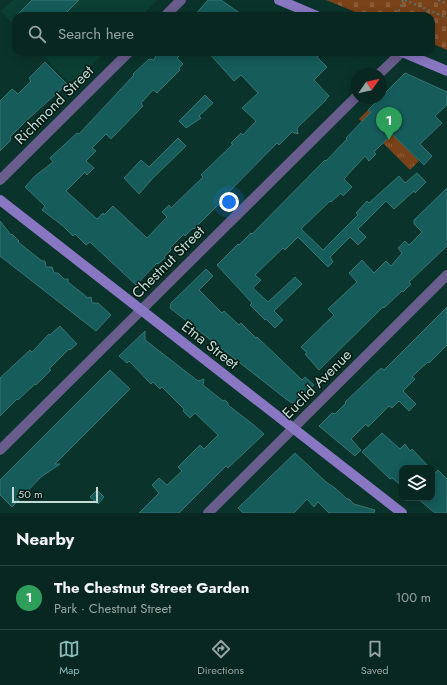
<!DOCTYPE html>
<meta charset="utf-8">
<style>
:root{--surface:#082720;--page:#112f29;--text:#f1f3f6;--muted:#98a5a5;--line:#29443e;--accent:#8bbbb9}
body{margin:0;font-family:Jost,sans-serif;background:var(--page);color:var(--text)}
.controls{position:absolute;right:12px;bottom:12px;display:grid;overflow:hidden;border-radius:8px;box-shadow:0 2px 10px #0003}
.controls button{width:36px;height:36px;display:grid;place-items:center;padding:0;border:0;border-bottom:1px solid var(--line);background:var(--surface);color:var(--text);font:20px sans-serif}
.compass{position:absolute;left:351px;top:68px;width:36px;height:36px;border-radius:50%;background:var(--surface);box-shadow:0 2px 10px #0003;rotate:56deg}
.scale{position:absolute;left:12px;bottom:10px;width:86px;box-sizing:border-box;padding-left:4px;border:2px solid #c2ddd4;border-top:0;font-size:11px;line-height:14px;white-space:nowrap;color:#c2ddd4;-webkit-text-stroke:3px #041914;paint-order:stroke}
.you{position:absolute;left:229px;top:202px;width:14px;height:14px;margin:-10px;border:3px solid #fff;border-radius:50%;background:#1a73e8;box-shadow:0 0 0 6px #1a73e833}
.badge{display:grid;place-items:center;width:26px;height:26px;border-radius:50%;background:var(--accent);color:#fff;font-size:13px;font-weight:700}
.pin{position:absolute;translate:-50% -33px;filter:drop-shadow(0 1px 2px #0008)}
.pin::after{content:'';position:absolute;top:21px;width:14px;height:12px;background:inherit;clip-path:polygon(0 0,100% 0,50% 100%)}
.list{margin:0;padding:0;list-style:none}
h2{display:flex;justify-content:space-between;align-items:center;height:52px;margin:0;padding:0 16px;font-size:17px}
h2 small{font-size:13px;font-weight:400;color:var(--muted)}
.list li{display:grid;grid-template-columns:26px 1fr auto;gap:12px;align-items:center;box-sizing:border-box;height:64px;padding:0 16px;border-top:1px solid var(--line)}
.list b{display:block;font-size:15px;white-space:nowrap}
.list p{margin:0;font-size:13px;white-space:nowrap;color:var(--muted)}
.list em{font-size:13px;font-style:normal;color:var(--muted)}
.icon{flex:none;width:22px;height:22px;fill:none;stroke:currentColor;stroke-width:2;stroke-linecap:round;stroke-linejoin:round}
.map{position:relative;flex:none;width:447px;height:513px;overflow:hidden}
.search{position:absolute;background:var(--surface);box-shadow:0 2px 10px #0003;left:12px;right:12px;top:12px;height:44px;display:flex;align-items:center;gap:10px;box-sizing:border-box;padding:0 14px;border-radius:12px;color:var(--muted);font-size:15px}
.sheet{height:116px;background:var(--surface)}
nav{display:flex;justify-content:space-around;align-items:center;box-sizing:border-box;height:56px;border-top:1px solid var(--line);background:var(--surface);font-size:11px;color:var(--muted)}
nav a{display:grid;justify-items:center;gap:2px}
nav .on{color:var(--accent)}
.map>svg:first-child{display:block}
.built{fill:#0b3f34}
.cemetery{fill:url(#cemetery-stones)}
.park{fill:url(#park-tufts)}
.building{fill:#155c5b;stroke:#397473}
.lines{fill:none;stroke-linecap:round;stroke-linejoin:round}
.path{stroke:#53776e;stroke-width:2;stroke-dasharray:2 3;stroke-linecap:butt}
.street{stroke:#685d8c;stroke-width:10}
.secondary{stroke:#8a77c3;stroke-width:10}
.labels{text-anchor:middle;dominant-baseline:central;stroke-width:3;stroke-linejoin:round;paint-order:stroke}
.street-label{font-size:15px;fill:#c2ddd4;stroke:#041914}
</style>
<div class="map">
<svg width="447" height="513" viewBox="0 0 447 513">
<defs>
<pattern id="cemetery-stones" width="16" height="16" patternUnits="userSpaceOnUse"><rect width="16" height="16" fill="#794219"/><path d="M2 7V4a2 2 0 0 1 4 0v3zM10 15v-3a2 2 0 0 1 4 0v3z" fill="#8a5d3a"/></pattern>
<pattern id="park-tufts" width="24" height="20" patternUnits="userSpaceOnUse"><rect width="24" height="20" fill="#794219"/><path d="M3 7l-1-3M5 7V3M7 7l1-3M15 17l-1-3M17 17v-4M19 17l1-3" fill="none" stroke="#8a5d3a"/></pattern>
</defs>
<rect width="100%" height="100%" fill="#0a342b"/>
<!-- built -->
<g class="built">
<path d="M13 0H157L141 16H16V27L1 11Z"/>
<path d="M40 52H105L71 85Z"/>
</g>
<!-- cemetery -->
<path class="cemetery" d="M326 0H447V50L431 43V16H365Z"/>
<!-- park -->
<path class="park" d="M368 110 419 161 410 170 359 119Z"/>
<!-- building -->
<g class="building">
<path d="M32 0H79L63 16H16Z"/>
<path d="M208 0H221L244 16H194Z"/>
<path d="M157 52H183L177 58 183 64 179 68 180 70 157 93 153 90 141 103 143 106 111 139 106 134 92 148 96 151 86 161 94 168 87 175 85 172 66 191 97 219 103 213 104 215 113 206 147 238 167 217 162 212 169 205 171 208 203 177 201 175 233 144 231 143 241 133 243 135 256 121 242 108 258 93 241 75 234 81 208 52H323L317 57 327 67 314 80 329 96 326 99V100L297 128 298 134 292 132 279 145 277 143 219 202 220 203 194 229 193 228 185 236 184 234 170 248 171 250 164 257 165 258 158 264 157 263 136 285 90 242 86 245 75 234 73 236 63 226 42 210 45 206 25 187 35 176 53 162 50 158 77 133 79 134 134 75 133 74 149 59 154 60Z"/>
<path d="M45 62 67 84 26 121 11 136 10 141 0 151V101L12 89 18 94 31 81 29 78Z"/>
<path d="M405 73 447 92V105L435 116 442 123 420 144 432 156 424 165 392 134 374 152 376 154 369 161 365 156 344 179 352 187 343 196 341 193 331 202 330 201 301 229 323 250 358 215 356 213 367 201 369 203 399 176 405 183 417 173 426 182 415 193 414 191 394 209 386 201 358 229 366 237 358 245 350 237 330 257 333 262 328 267 298 237 285 250 283 248 255 275 261 280 253 288 268 302 295 277 302 284 274 311 283 320 275 328 266 319 265 320 250 305 252 303 217 265 238 244 239 245 251 233 252 234 325 160 326 161 347 139 346 138 371 112 368 110Z"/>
<path d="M205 95 213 103 199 116 201 118 186 128 179 121Z"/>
<path d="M178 138 186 146 152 179 139 194 124 178 141 160 149 167Z"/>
<path d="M447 188V246L409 282 411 284 403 292 402 291 384 308 383 307 319 370 305 354 307 353 301 347 334 315 328 309 357 282 349 273 362 260 374 273 386 261 391 266 402 253 398 248 405 241 409 245 422 232 414 224V220Z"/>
<path d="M0 221 11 235 12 234 19 241 18 242 42 261H45L46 267H52L54 273H58L64 279H68V282L88 298 91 297 92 303H98L111 315 96 331 0 256Z"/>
<path d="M206 269 213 276 199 290 222 313 224 311 239 325 241 323 256 338 257 337 302 380 305 377 314 385 296 404 294 403H292L286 399 170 308 171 303Z"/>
<path d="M447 307V345L429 363 428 362 419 370 412 377 415 379 403 391 416 404 409 411 399 401 392 408 389 406 368 427 366 424 351 439 361 450 355 456 319 426 332 413 335 414 346 403 345 402 381 368 384 370Z"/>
<path d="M60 326 77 344 70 350 69 349 49 369 51 370 36 385 35 384 18 400 17 399 0 416V378L30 350 32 352 49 334 50 335Z"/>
<path d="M145 331V340L198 381 204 379 203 385 223 401 225 400 228 403V405L255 426 264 434 228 468 226 466 179 513H139L159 493 152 485 159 478 167 485 182 471 178 467 200 445 204 449 218 435 195 413 190 418 183 411 184 409 162 387 160 389 153 382 151 384 129 361 127 363 119 356Z"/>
<path d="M110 370 130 389 55 464H60L41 477 12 507 0 495V480Z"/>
<path d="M382 433 400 449 405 444 410 451 412 449 430 468H402V486L392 478 390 479 362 452Z"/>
<path d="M295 453 326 482 335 488 347 499H349L354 504 375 510 374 513H329L318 502 314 507 307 499 294 513H243L238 508Z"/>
<path d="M438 470 447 479V513H435L417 498H432V476Z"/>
<path d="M97 490 104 497 98 504 90 497Z"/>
</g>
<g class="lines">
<!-- path -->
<g class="path">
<path d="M405 0 447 18"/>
<path d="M438 0 447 4"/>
<path d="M397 16 403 0"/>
</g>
<!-- street -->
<g class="street">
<path d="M165 16 181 0"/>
<path d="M379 74 402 52"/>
<path d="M0 180 129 52"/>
<path d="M0 450 357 96"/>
<path d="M208 513 447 275"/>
</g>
<!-- secondary -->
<g class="secondary">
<path d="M279 0 317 16"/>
<path d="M402 52 447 71"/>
<path d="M0 200 402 513"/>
</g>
</g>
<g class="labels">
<!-- street labels -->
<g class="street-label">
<text transform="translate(54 105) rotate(-45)">Richmond Street</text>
<text transform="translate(168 262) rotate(-45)">Chestnut Street</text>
<text transform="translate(210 345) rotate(38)">Etna Street</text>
<text transform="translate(317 384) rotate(-45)">Euclid Avenue</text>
</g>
</g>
</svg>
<div class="controls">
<button><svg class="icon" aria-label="layers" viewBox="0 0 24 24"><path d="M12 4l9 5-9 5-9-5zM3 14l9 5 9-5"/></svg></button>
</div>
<svg class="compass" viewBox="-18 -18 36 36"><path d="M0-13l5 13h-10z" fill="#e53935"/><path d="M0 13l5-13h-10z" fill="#98a5a5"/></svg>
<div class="scale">50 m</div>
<div class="you"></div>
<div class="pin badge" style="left:389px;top:140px;background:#2e9e5b">1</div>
<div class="search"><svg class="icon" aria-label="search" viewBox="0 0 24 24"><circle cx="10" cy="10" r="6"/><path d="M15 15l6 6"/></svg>Search here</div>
</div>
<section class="sheet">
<h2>Nearby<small></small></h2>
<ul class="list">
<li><span class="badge" style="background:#2e9e5b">1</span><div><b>The Chestnut Street Garden</b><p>Park · Chestnut Street</p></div><em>100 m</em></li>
</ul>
</section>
<nav>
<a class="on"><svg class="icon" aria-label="map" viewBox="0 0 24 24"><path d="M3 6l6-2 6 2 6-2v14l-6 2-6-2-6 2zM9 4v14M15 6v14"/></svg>Map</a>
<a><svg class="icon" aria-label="directions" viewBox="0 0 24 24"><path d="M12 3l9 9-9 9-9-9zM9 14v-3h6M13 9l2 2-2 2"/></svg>Directions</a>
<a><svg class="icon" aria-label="saved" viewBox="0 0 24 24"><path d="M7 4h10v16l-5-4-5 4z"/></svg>Saved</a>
</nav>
